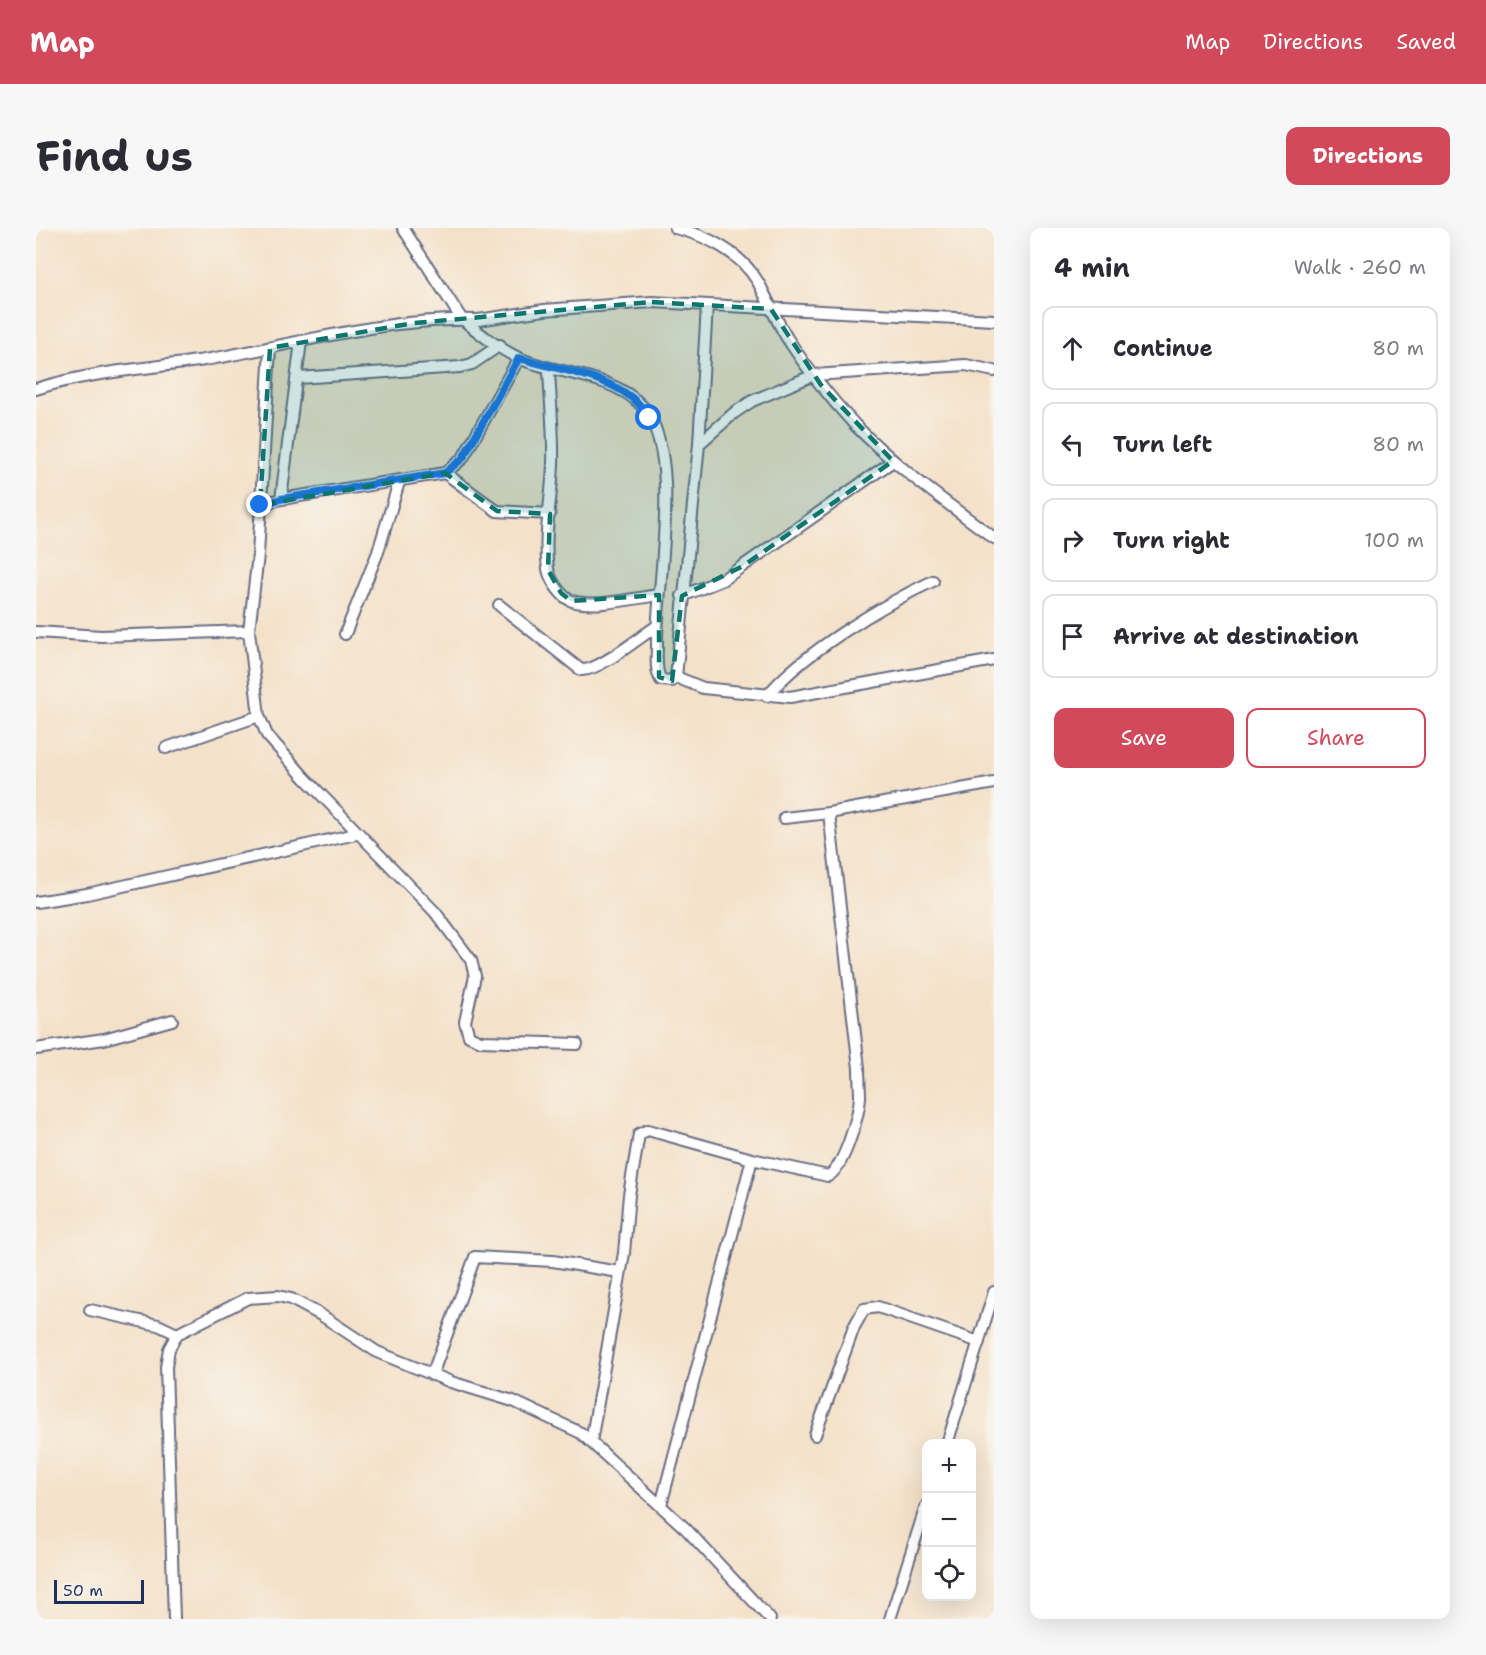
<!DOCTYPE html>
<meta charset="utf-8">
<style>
:root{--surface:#fff;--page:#f7f7f7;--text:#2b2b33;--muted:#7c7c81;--line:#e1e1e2;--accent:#d1495b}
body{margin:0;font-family:"Shantell Sans",sans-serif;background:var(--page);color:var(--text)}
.controls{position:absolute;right:18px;bottom:18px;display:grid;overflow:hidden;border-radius:12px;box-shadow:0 6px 24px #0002}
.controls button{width:54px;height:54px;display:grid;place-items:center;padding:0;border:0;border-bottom:2px solid var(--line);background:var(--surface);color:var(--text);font:30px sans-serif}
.scale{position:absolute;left:18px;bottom:15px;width:90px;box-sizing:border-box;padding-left:6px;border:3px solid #1b2f5e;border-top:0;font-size:16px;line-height:21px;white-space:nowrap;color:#1b2f5e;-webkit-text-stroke:4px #f7f3e8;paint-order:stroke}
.stop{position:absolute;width:18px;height:18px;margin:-14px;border:4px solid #1a73e8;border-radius:50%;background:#fff}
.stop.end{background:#1a73e8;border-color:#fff;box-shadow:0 2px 6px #0008}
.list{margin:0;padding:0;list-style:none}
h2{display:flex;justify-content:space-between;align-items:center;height:78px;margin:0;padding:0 24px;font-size:26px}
h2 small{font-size:20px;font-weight:400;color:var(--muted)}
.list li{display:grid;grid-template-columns:39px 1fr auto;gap:18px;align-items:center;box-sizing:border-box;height:84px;margin:0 12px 12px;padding:0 12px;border:2px solid var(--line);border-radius:12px}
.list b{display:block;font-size:22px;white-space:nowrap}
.list em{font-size:20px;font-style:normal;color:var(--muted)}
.actions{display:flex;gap:12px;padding:18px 24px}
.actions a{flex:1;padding:14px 0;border:2px solid var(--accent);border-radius:12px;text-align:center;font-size:21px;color:var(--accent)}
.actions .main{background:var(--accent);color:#fff}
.icon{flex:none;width:33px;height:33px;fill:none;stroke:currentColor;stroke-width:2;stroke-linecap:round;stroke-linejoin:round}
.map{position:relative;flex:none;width:958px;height:1391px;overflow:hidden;border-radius:12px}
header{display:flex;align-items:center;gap:36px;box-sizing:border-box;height:84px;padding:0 30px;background:var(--accent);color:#fff}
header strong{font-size:28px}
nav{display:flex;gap:33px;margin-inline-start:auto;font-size:21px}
.intro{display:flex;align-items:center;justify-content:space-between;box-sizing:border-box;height:144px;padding:0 36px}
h1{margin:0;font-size:42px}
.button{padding:15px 27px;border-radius:12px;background:var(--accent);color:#fff;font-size:21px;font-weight:700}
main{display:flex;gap:36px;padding:0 36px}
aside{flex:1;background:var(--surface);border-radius:12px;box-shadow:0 6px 24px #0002}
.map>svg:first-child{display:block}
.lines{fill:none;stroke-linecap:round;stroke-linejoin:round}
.minor-casing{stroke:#676d83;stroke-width:14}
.minor{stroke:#fff;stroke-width:10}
.route{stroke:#1a73e8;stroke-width:8}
.marked{fill:#0f766e;fill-opacity:0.2;stroke:#0f766e;stroke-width:4.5;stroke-dasharray:12 8;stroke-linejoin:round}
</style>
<header>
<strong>Map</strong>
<nav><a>Map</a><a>Directions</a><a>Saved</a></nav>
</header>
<div class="intro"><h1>Find us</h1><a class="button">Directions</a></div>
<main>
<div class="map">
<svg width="958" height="1391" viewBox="0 0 958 1391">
<rect width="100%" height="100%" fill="#f7f3e8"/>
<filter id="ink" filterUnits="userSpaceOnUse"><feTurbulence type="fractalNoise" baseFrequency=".0167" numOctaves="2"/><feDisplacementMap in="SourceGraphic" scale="12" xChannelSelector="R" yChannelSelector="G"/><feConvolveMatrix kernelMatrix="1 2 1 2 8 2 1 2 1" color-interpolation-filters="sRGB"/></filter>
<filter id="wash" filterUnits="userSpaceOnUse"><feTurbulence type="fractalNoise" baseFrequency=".008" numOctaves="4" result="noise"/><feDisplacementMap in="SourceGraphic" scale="24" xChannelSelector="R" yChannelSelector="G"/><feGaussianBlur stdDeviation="1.35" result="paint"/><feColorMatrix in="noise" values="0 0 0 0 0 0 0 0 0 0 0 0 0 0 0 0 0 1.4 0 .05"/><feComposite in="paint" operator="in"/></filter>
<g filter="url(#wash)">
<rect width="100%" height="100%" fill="#f4e1c9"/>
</g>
<g filter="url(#ink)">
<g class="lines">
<defs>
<g id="minor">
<path d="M367 0 425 90C442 104 464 122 485 131 524 147 577 146 607 179 648 227 620 356 621 417 621 428 619 443 625 452L636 453 640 449 667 460 754 469 958 432"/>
<path d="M639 0C670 7 705 25 722 54 732 72 740 92 751 110 771 141 794 170 819 197 861 240 910 274 958 310"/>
<path d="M234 120 222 327 213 403 223 488 231 507 269 550 399 684 435 732 439 748 429 794 433 808 445 813 541 816"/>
<path d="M513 140C514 171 518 204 517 236 516 270 507 307 512 341 514 352 525 369 536 373 559 380 599 370 623 367"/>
<path d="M262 150 424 139 436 136 464 117"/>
<path d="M0 161C53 144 107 141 162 133 255 118 348 89 442 92L508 82 616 74 958 92"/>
<path d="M663 216 698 185 716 173 778 147 930 137 958 143"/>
<path d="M409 245 461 283 514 286"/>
<path d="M245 271 265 113"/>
<path d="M224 277 245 271 409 245 427 230 483 130"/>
<path d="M646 368 686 352 707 338 857 233"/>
<path d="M463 377 545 442C562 444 605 408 621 398"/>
<path d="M0 404 65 408 213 403"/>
<path d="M309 406 342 324 363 254"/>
<path d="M640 449 663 216 671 77"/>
<path d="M731 468C765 426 848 376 897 353"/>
<path d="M130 520 223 488"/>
<path d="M748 590 793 585 958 555"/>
<path d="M0 674 51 666 320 606"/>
<path d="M0 821 68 811 136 792"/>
<path d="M54 1082 122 1097 141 1106"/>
<path d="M396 1147 439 1029 517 1033 583 1044"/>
<path d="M779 1207 818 1099 828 1081 842 1079 943 1114"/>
<path d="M555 1214 588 1025 593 967 603 906 612 902 716 931"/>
<path d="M911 1216 958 1064"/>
<path d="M625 1277 716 931 792 948C808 940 823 887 824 869 824 860 823 850 823 840L793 585"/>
<path d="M138 1391 130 1139 133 1121 141 1106 212 1070 242 1068 255 1071 285 1087 341 1124 415 1154 477 1173 545 1205 650 1301 734 1391"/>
<path d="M854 1391 890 1278"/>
</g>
</defs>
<!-- minor casing -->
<use href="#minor" class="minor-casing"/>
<!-- minor -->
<use href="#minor" class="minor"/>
</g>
</g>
<g class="lines" filter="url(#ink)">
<!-- route -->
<path class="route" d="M224 277 245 271 409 245 427 230 483 130C525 143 590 148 613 190"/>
</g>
<!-- marked area -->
<path class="marked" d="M616 74 735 81 785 157 857 233 707 338 646 368 636 453 623 449V367L535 373 525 365 512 342 514 286 461 283 409 245 224 277 234 120 378 95Z"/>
</svg>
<div class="controls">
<button>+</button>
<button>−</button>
<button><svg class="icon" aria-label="locate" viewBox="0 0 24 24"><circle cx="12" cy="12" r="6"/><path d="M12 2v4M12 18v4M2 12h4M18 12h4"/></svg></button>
</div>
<div class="scale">50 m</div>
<div class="stop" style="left:613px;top:190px"></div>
<div class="stop end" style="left:224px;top:277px"></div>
</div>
<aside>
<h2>4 min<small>Walk · 260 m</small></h2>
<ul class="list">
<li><svg class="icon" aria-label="ahead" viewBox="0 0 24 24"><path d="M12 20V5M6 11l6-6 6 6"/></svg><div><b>Continue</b></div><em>80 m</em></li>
<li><svg class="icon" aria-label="left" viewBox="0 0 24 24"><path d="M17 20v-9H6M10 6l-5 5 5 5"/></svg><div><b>Turn left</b></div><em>80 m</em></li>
<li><svg class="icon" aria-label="right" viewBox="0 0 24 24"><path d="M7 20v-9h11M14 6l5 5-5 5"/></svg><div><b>Turn right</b></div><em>100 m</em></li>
<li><svg class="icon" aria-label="arrive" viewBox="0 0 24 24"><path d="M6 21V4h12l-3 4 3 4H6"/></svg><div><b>Arrive at destination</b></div></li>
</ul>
<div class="actions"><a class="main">Save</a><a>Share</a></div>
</aside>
</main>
